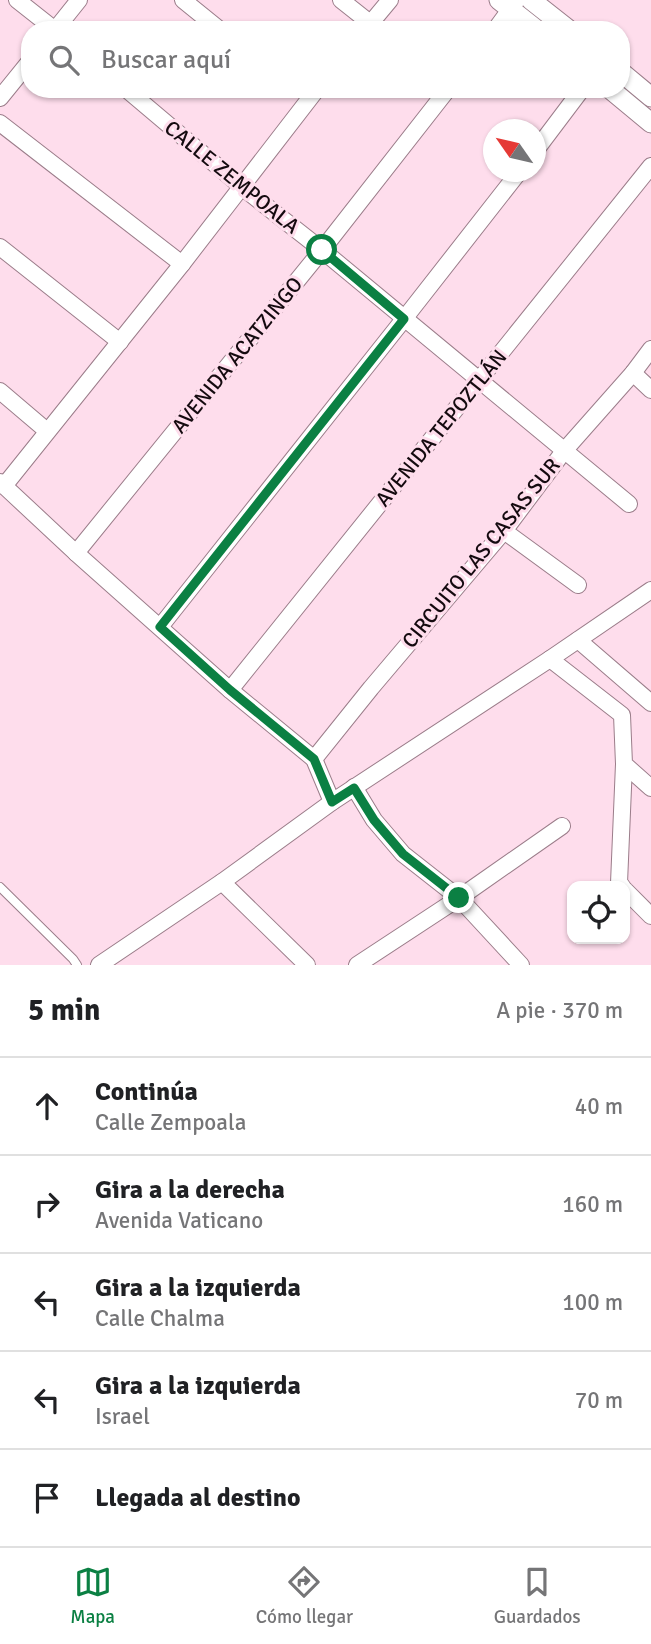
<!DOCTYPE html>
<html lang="es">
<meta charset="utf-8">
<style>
:root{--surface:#fff;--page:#f6f6f6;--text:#202124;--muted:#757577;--line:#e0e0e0;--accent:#0b8043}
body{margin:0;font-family:Signika,sans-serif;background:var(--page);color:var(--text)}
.controls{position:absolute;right:21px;bottom:21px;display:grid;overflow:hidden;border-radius:14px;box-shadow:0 2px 5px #0004}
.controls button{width:63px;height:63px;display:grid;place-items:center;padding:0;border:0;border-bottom:2px solid var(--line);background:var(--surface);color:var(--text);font:35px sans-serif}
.compass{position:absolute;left:483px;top:119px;width:63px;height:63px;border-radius:50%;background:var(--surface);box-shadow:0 2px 5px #0004;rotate:304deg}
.stop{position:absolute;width:21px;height:21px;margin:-16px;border:5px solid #0b8043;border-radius:50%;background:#fff}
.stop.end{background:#0b8043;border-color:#fff;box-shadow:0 2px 7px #0008}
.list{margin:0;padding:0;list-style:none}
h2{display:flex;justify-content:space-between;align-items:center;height:91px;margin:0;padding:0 28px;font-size:30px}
h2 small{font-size:23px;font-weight:400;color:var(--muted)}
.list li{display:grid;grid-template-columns:46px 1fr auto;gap:21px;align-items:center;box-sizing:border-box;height:98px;padding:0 28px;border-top:2px solid var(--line)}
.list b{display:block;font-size:26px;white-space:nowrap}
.list p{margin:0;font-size:23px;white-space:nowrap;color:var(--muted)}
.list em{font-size:23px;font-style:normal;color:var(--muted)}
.icon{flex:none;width:38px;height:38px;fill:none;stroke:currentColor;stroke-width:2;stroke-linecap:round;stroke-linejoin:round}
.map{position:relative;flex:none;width:651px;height:965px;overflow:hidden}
.search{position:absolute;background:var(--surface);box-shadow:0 2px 5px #0004;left:21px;right:21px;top:21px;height:77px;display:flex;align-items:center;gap:18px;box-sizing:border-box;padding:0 24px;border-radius:28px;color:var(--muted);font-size:26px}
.sheet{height:581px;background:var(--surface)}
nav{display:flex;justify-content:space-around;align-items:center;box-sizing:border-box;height:98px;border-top:2px solid var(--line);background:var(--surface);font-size:19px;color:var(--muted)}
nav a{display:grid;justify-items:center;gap:4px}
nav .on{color:var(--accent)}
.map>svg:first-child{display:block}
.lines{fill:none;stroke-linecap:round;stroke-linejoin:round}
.service-casing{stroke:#9b7d8a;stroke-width:10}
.minor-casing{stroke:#9b7d8a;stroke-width:18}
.tertiary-casing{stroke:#9b7d8a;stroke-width:21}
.service{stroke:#fff;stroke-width:8}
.minor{stroke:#fff;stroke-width:16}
.tertiary{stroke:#fff;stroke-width:19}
.route{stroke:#0b8043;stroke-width:9}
.labels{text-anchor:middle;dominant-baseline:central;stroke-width:6;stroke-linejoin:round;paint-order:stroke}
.street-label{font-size:21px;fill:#140a0f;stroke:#feddec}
</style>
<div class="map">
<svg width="651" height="965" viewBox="0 0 651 965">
<rect width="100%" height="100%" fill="#feddec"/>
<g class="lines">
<defs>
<path id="service" d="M0 887 73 959 77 965"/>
<g id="minor">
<path d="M17 0 55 30"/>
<path d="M183 0 220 30"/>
<path d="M341 0 370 23"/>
<path d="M55 30 79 0"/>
<path d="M365 30 390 0"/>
<path d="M495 30 517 0"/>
<path d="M126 89 242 187 322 250 629 504"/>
<path d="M0 98 30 61"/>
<path d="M0 123 182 264"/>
<path d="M536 150 582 89"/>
<path d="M0 247 120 342"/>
<path d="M633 373 651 390"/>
<path d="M0 391 47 431"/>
<path d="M0 482 76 553 230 690 314 759 332 802"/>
<path d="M4 486 182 264 317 89"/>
<path d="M504 531 578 585"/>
<path d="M76 553 322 250 448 89"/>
<path d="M160 627 404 319 519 172"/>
<path d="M578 640 651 703"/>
<path d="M550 659 622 715 624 764 651 788"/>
<path d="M230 690 651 166"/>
<path d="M314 759 371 688 504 531 564 451 633 373 651 349"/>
<path d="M354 787 374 820 403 854 459 898 521 965"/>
<path d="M222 882 307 965"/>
<path d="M622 886 619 883 624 764"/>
<path d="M625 890 651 916"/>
<path d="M99 965 222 882 332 802 550 659 651 590"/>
<path d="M357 965 459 898 562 826"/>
</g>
<g id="tertiary">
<path d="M499 0 537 30"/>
<path d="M531 0 569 30"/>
<path d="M621 72 651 97"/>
<path d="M610 89 651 123"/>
</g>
</defs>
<!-- service casing -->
<use href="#service" class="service-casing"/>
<!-- minor casing -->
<use href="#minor" class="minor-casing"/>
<!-- tertiary casing -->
<use href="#tertiary" class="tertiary-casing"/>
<!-- service -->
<use href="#service" class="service"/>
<!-- minor -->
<use href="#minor" class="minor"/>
<!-- tertiary -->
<use href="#tertiary" class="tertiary"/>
</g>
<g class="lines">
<!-- route -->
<path class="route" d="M322 250 404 319 160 627 230 690 314 759 332 802 354 788 374 820 403 854 459 898"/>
</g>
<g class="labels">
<!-- street labels -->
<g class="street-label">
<text transform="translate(232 177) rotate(39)">CALLE ZEMPOALA</text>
<text transform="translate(237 355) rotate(-51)">AVENIDA ACATZINGO</text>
<text transform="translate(441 428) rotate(-51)">AVENIDA TEPOZTLÁN</text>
<text transform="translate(481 553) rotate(-51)">CIRCUITO LAS CASAS SUR</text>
</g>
</g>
</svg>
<div class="controls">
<button><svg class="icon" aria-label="locate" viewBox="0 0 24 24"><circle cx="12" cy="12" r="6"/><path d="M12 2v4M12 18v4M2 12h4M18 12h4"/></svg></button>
</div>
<svg class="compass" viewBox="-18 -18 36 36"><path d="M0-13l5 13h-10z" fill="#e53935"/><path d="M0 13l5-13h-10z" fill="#757577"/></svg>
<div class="stop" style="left:322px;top:250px"></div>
<div class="stop end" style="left:459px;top:898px"></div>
<div class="search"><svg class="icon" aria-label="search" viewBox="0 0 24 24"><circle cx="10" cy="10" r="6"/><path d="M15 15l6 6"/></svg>Buscar aquí</div>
</div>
<section class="sheet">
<h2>5 min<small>A pie · 370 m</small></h2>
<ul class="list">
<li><svg class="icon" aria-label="ahead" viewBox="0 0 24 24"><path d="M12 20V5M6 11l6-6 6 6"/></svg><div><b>Continúa</b><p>Calle Zempoala</p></div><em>40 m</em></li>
<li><svg class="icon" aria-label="right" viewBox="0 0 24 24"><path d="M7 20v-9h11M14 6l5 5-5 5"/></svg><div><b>Gira a la derecha</b><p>Avenida Vaticano</p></div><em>160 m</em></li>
<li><svg class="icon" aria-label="left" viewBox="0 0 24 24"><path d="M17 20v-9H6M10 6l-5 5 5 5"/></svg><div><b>Gira a la izquierda</b><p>Calle Chalma</p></div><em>100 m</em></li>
<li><svg class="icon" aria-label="left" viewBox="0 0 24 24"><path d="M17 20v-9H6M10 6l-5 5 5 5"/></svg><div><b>Gira a la izquierda</b><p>Israel</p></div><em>70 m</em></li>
<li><svg class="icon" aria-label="arrive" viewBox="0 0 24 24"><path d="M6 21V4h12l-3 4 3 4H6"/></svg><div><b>Llegada al destino</b></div></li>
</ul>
</section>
<nav>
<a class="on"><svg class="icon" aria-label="map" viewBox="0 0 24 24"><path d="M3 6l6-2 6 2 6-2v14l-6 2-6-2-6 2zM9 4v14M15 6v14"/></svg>Mapa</a>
<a><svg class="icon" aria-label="directions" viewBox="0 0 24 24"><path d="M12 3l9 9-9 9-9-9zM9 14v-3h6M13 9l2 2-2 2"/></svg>Cómo llegar</a>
<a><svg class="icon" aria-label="saved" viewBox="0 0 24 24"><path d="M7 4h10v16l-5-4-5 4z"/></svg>Guardados</a>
</nav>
